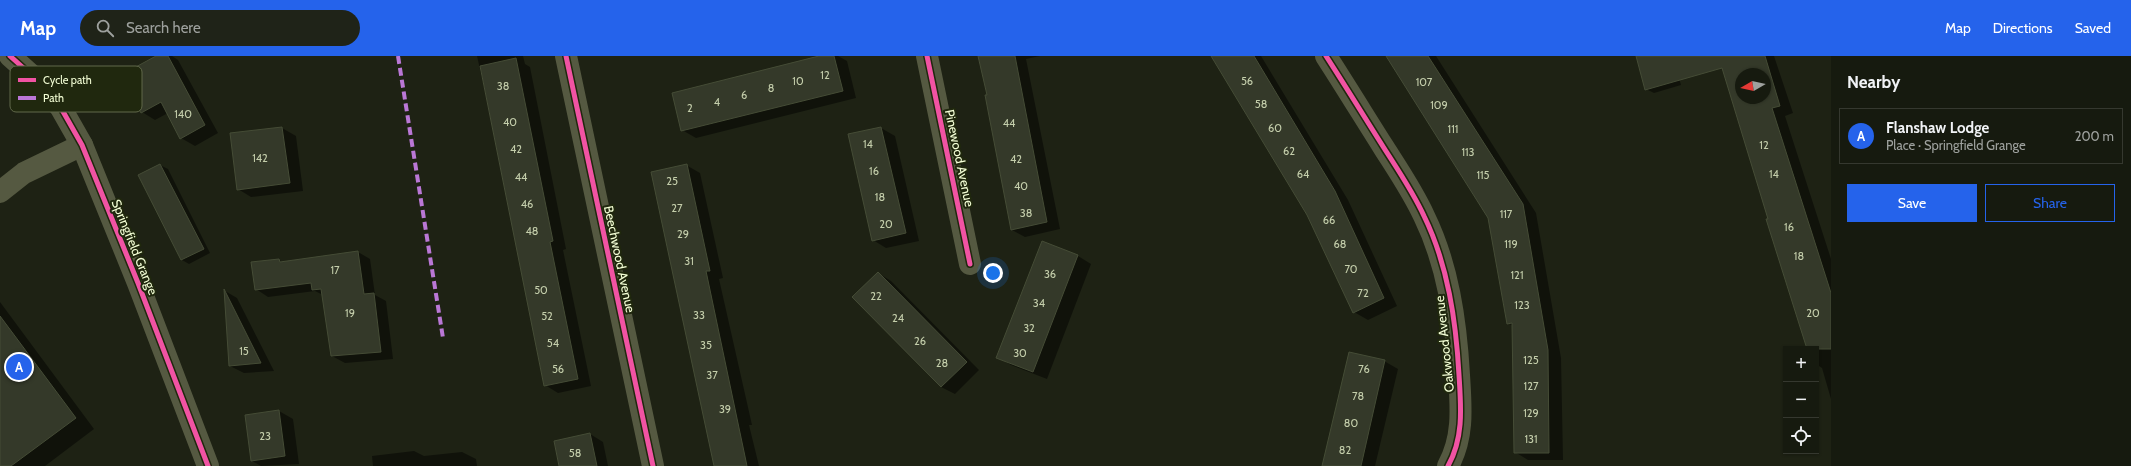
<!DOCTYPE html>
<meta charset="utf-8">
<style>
:root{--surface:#161a0f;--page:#1f2318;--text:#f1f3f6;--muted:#9ea19e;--line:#35382f;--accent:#2563eb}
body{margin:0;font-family:Cabin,sans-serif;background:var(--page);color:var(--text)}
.controls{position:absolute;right:12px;bottom:12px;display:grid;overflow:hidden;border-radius:0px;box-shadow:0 1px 3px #0004}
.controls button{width:36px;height:36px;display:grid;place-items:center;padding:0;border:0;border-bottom:1px solid var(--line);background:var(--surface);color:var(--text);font:20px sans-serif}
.compass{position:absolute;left:1735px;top:12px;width:36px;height:36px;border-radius:50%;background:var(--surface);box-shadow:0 1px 3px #0004;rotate:261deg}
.you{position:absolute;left:993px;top:217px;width:14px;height:14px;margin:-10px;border:3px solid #fff;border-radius:50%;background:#1a73e8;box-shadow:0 0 0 6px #1a73e833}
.badge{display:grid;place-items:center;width:26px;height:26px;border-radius:50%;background:var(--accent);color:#fff;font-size:13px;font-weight:700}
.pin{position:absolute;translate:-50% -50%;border:2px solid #fff;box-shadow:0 1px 4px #0006}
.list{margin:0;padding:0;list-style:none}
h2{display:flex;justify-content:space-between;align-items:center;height:52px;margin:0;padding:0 16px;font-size:17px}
h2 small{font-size:13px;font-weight:400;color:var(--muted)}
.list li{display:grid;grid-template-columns:26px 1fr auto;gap:12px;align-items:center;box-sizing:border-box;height:56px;margin:0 8px 8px;padding:0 8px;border:1px solid var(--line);border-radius:0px}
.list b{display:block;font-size:15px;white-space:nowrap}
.list p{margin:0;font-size:13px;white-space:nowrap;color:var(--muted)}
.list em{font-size:13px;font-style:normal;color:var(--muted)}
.actions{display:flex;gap:8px;padding:12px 16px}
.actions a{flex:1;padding:9px 0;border:1px solid var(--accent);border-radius:0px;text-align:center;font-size:14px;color:var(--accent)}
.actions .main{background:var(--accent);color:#fff}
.icon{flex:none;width:22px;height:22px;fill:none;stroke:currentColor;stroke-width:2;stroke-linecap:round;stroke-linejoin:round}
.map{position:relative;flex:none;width:1831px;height:410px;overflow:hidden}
header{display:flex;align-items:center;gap:24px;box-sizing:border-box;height:56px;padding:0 20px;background:var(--accent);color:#fff}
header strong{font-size:19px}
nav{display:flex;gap:22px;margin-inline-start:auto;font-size:14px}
.search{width:280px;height:36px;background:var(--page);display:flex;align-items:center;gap:10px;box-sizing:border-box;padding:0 14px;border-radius:22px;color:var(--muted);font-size:15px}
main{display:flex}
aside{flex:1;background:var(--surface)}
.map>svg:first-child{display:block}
.shadow{fill:#0007;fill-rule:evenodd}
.building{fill:#343929;stroke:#454c36;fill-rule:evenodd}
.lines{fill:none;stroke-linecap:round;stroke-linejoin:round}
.minor{stroke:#555941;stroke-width:22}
.quiet{stroke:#ba77d6;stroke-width:4;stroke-dasharray:8 4;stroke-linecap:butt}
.cycleway-casing{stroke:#20280e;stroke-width:8}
.cycleway{stroke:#f153a3;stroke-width:5}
.labels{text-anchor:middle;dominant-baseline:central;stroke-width:4;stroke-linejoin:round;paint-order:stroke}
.number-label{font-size:11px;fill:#c4ceab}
.street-label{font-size:13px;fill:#f4ffd6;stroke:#20280e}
.key{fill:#20280e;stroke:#60684a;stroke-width:1}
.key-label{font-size:11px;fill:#f4ffd6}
</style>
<header>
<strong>Map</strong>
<div class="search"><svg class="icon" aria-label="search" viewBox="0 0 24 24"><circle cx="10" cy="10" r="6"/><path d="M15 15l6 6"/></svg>Search here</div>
<nav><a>Map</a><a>Directions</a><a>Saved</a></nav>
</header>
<main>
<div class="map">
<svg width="1831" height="410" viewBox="0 0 1831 410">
<rect width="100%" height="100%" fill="#1e2214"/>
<!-- shadow -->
<g class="shadow">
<path d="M158 0H172L178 4 218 77 195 90 181 82 168 57 155 64 142 56Z"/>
<path d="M477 0H523L525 8 530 11 566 193 563 194 591 330 558 337 545 329 496 83Z"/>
<path d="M823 0H838L847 5 856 42 696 82 682 74Z"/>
<path d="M979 0H1040L1026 3 1060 173 1025 181 1012 174 989 40Z"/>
<path d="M1212 0H1261L1348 144 1397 250 1368 264 1354 256 1308 158Z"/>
<path d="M1390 0H1436L1536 157 1561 302 1563 404H1528L1515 396 1513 270 1508 267 1489 161Z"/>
<path d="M1651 0H1673L1681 29 1654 37 1646 33Z"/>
<path d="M1701 0H1774L1793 57 1785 60 1831 203V343L1822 312 1816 308V293H1808L1721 5ZM1741 18H1765V42H1741Z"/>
<path d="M282 72 296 80 303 135 251 141 238 133 231 78Z"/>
<path d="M881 72 895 80 919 185 886 192 873 184 849 79Z"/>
<path d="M160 109 168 113 210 197 189 208 182 204Z"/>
<path d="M686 109 700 117 723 222 719 223 752 369H749L759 410H715Z"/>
<path d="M1042 187 1078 200 1091 208 1047 323 1011 309 998 301Z"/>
<path d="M358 196 370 203 375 239 386 245 393 303 345 307 332 300 323 239 315 235 268 241 256 233 279 204 283 206Z"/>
<path d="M878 217 891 225 979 314 955 338 941 331Z"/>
<path d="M225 235 237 242 274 315 244 317 230 310Z"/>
<path d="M0 246 94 373 45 410H0Z"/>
<path d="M1384 305 1398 313 1375 410H1323Z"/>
<path d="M279 355 293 363 299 408 261 410 252 405Z"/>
<path d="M590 378 603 386 608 410H560Z"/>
<path d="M414 395 424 400 462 396 476 403 477 410H373L372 400Z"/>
</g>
<!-- building -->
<g class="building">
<path d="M156 0H168L205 69 180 83 161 46 141 57 121 19Z"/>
<path d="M819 0H834L843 35 681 75 672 37Z"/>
<path d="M978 0H1015L1047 166 1011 174 985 39H987Z"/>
<path d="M1211 0H1254L1335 135 1384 242 1353 257 1307 159Z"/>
<path d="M1386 0H1428L1523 148 1548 294 1549 397H1514L1512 267 1507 268 1488 162Z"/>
<path d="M1636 0H1765L1780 50 1772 52 1831 237V293H1807L1766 163H1768L1722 12 1645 34ZM1741 18H1765V42H1741Z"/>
<path d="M516 2 553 185 550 186 578 323 544 330 480 10Z"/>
<path d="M282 71 290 127 237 134 230 77Z"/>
<path d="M881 71 906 177 872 185 848 78Z"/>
<path d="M160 108 204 193 181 204 138 119Z"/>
<path d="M687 108 710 215H706L747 410H714L651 116Z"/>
<path d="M1042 185 1078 199 1033 316 996 302Z"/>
<path d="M358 195 364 238 374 237 381 296 331 300 321 233 312 234 311 227 255 234 251 206 279 203 280 206Z"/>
<path d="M878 216 967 306 941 331 852 241Z"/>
<path d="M224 233 261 307 229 310Z"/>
<path d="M0 260 76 362 11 410H0Z"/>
<path d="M1349 296 1385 304 1361 410H1322Z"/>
<path d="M279 354 285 400 251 405 245 359Z"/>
<path d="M590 377 597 410H559L554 385Z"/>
</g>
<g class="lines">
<!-- minor -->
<g class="minor">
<path d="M10 0 39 26 61 52 82 89 138 227 208 410"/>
<path d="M566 0 653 410"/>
<path d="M927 0 970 208"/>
<path d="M1326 0C1346 31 1365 62 1384 92 1398 114 1413 136 1424 160 1448 209 1456 265 1459 319 1461 351 1464 381 1448 410"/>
<path d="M0 136 24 117 82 89"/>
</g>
<!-- quiet -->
<path class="quiet" d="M398 0 443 282"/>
<defs>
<g id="cycleway">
<path d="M10 0 39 26 61 52 82 89 138 227 208 410"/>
<path d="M566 0 653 410"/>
<path d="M927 0 970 208"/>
<path d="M1326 0C1346 31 1365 62 1384 92 1398 114 1413 136 1424 160 1448 209 1456 265 1459 319 1461 351 1464 381 1448 410"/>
</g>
</defs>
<!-- cycleway casing -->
<use href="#cycleway" class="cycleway-casing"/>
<!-- cycleway -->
<use href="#cycleway" class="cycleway"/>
</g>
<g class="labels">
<!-- number labels -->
<g class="number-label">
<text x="825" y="19">12</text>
<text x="798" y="25">10</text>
<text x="1247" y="25">56</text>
<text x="1424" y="26">107</text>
<text x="503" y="30">38</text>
<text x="771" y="32">8</text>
<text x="744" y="39">6</text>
<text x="717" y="46">4</text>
<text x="1261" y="48">58</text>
<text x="1439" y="49">109</text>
<text x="690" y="52">2</text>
<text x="183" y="58">140</text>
<text x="510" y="66">40</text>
<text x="1009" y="67">44</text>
<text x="1275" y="72">60</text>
<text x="1453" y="73">111</text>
<text x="868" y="88">14</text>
<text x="1764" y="89">12</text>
<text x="516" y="93">42</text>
<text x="1289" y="95">62</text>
<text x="1468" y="96">113</text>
<text x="260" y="102">142</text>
<text x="1016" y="103">42</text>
<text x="874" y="115">16</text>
<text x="1303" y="118">64</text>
<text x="1774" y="118">14</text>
<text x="1483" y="119">115</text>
<text x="521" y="121">44</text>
<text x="672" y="125">25</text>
<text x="1021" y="130">40</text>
<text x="880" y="141">18</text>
<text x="527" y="148">46</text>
<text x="677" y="152">27</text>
<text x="1026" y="157">38</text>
<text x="1506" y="158">117</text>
<text x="1329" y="164">66</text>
<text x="886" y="168">20</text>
<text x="1789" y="171">16</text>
<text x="532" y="175">48</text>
<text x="683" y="178">29</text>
<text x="1340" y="188">68</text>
<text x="1511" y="188">119</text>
<text x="1799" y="200">18</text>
<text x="689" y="205">31</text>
<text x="1351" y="213">70</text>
<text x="335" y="214">17</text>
<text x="1050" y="218">36</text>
<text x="1517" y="219">121</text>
<text x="541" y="234">50</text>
<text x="1363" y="237">72</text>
<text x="876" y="240">22</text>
<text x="1039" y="247">34</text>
<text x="1522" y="249">123</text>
<text x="350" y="257">19</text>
<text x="1813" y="257">20</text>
<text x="699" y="259">33</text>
<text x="547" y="260">52</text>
<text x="898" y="262">24</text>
<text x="1029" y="272">32</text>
<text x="920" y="285">26</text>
<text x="553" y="287">54</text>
<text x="706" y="289">35</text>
<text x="244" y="295">15</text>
<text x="1020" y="297">30</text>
<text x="1531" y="304">125</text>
<text x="942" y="307">28</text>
<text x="558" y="313">56</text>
<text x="1364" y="313">76</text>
<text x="712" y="319">37</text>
<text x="1531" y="330">127</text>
<text x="1358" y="340">78</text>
<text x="725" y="353">39</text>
<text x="1531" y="357">129</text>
<text x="1351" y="367">80</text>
<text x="265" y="380">23</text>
<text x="1531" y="383">131</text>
<text x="1345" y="394">82</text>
<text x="575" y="397">58</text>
</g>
<!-- street labels -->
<g class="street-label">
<text transform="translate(960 102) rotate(78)">Pinewood Avenue</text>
<text transform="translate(135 191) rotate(68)">Springfield Grange</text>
<text transform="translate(620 203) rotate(78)">Beechwood Avenue</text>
<text transform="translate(1444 288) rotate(-96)">Oakwood Avenue</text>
</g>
</g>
<!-- legend -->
<rect x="10" y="10" width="132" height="46" rx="6" class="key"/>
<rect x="18" y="22" width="18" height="4" fill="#f153a3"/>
<rect x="18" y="40" width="18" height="4" fill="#ba77d6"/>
<g class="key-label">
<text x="43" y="28">Cycle path</text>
<text x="43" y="46">Path</text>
</g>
</svg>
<div class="controls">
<button>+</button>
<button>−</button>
<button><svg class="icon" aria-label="locate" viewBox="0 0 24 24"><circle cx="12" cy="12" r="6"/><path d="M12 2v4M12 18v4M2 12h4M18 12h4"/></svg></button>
</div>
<svg class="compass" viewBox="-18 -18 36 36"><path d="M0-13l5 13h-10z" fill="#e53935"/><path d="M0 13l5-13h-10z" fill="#9ea19e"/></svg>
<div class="you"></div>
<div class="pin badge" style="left:19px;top:311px">A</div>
</div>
<aside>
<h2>Nearby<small></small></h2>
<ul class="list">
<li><span class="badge">A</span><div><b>Flanshaw Lodge</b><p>Place · Springfield Grange</p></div><em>200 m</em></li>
</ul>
<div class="actions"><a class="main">Save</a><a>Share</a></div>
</aside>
</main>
